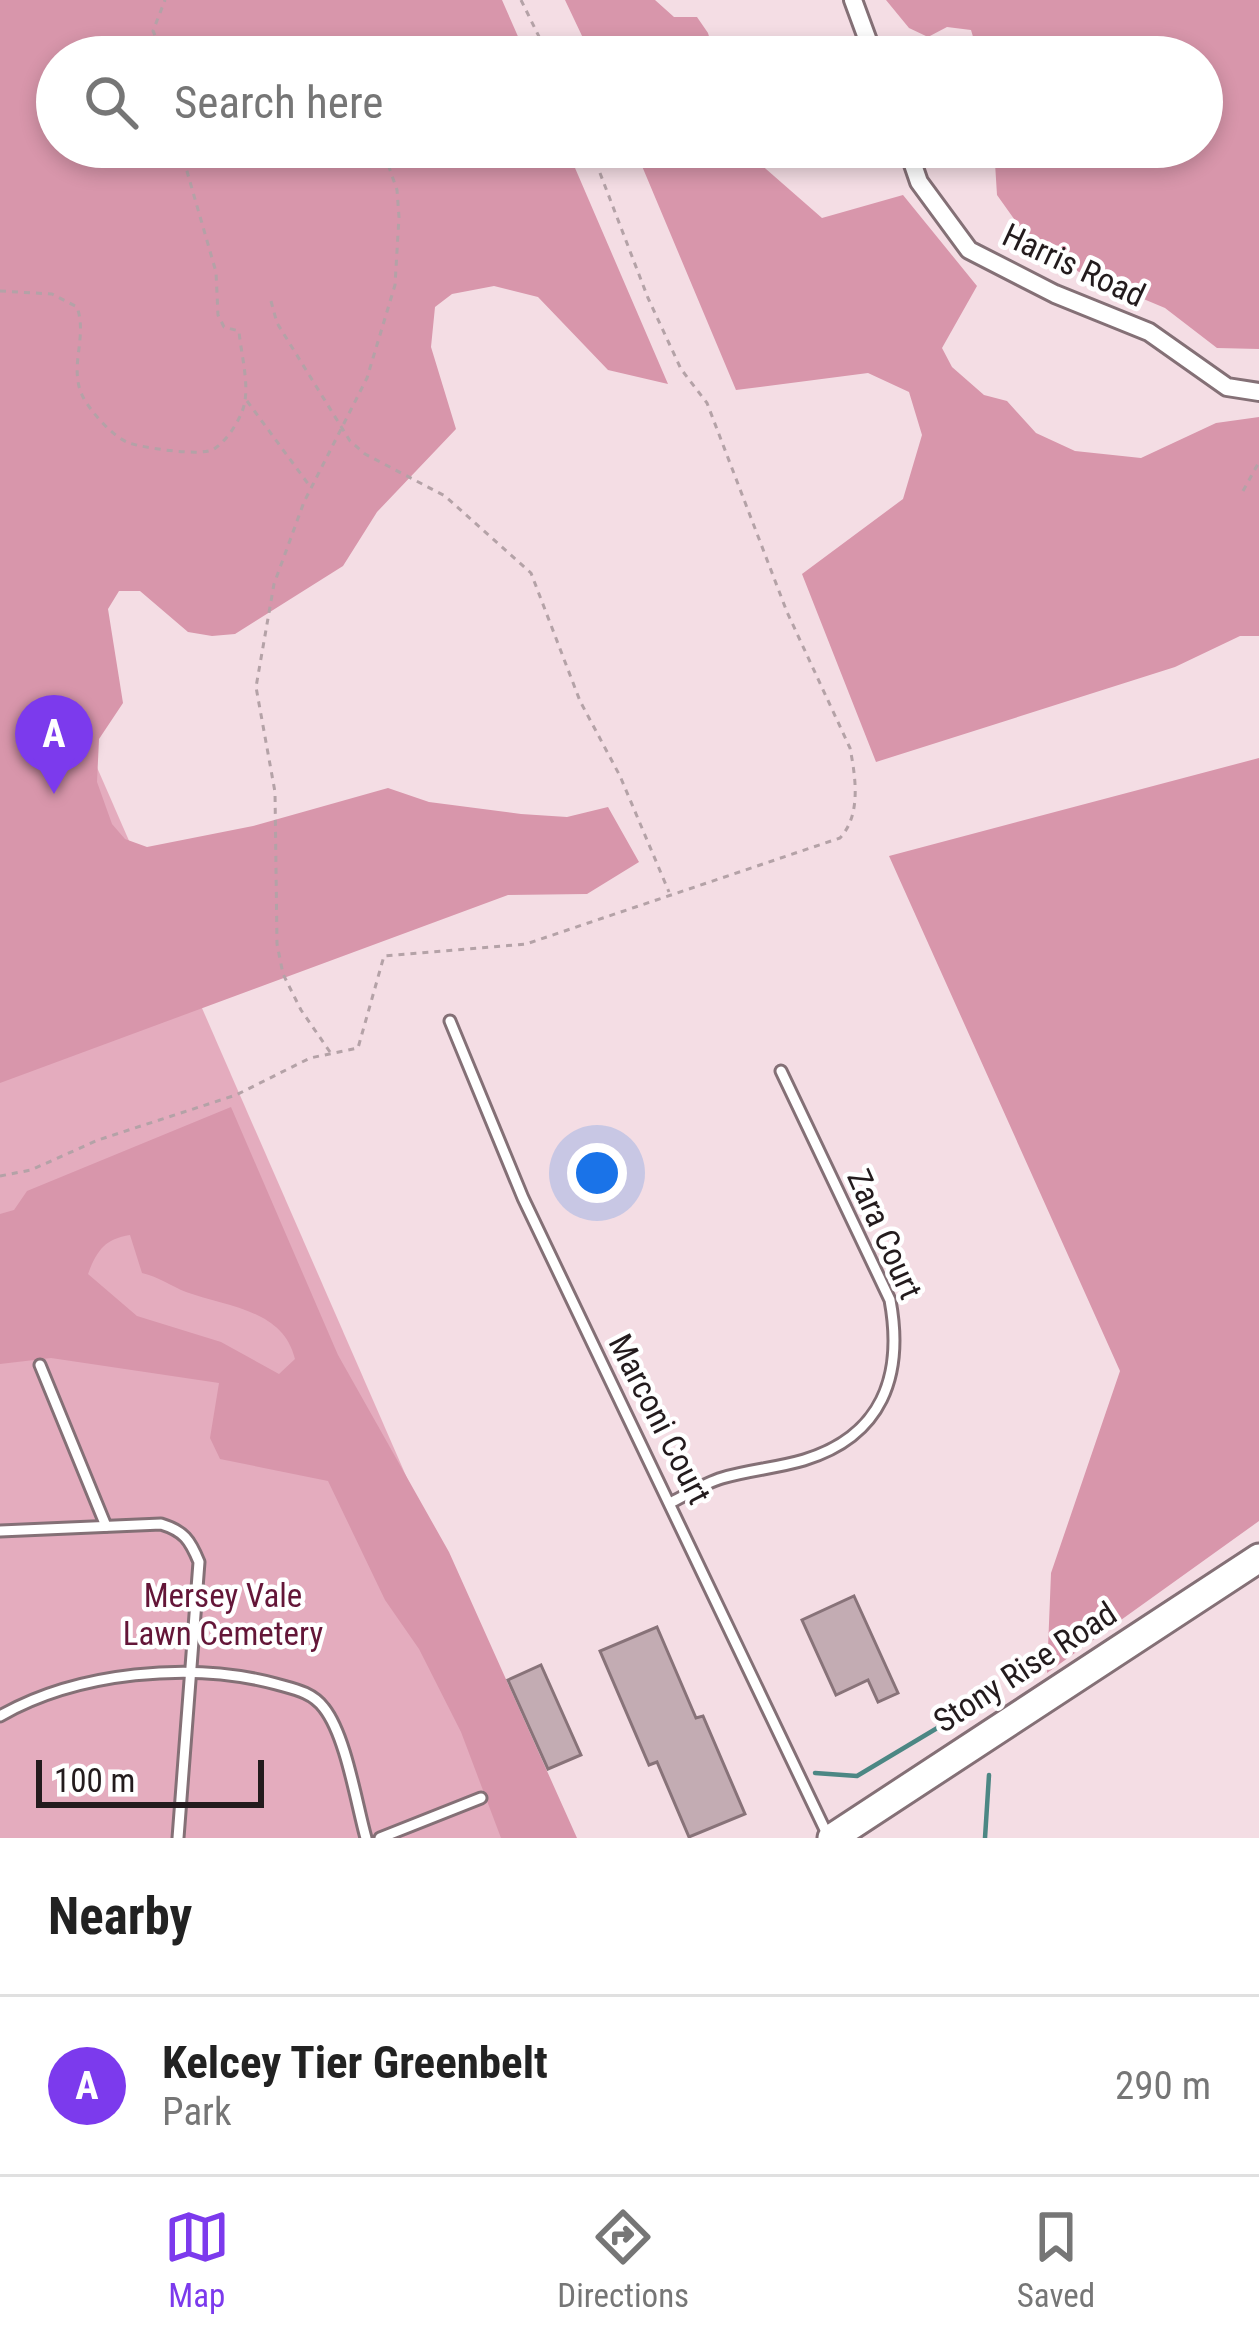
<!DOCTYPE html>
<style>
:root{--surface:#fff;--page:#f6f6f6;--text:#222;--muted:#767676;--line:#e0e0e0;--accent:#7c3aed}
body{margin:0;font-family:"Roboto Condensed",sans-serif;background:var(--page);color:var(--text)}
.scale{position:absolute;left:36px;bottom:30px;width:228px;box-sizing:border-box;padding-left:12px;border:6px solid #231b1d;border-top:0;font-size:33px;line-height:42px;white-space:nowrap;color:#231b1d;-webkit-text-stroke:9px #fff;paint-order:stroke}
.you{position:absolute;left:597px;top:1173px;width:42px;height:42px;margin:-30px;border:9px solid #fff;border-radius:50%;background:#1a73e8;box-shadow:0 0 0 18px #1a73e833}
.badge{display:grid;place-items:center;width:78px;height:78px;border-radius:50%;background:var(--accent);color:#fff;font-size:39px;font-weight:700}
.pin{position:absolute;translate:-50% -99px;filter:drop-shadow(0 3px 6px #0008)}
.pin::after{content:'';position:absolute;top:63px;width:42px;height:36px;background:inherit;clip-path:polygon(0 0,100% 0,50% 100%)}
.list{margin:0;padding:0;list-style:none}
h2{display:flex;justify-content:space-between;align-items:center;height:156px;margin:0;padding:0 48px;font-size:51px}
h2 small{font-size:39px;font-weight:400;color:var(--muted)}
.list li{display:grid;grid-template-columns:78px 1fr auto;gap:36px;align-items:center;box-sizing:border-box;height:180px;padding:0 48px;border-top:3px solid var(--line)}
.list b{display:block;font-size:45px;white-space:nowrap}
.list p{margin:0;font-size:39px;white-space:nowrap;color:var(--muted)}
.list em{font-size:39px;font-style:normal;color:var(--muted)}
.icon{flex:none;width:66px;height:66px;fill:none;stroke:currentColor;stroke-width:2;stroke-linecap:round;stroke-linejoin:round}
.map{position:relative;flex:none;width:1259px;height:1838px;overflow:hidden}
.search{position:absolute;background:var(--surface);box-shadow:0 6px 18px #0003;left:36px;right:36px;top:36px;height:132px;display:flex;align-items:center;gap:30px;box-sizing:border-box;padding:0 42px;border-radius:66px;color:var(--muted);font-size:45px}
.sheet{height:336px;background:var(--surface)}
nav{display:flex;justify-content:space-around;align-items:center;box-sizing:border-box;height:168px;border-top:3px solid var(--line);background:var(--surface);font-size:33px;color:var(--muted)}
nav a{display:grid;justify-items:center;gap:6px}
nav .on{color:var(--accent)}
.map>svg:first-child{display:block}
.green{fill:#e4acbe}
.forest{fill:#d896ab;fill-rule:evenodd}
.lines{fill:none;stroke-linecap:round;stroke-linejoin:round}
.stream{stroke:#4c8784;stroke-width:4.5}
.building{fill:#c3acb3;stroke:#887379;stroke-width:3}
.lane-casing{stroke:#847076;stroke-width:15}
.street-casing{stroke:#847076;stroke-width:22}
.primary-casing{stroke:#847076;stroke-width:33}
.path{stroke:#b4a2a7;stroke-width:3;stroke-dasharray:6 6;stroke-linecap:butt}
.lane{stroke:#fff;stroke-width:9}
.street{stroke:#fff;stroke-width:16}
.primary{stroke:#fff;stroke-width:27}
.labels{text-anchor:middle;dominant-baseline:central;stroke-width:9;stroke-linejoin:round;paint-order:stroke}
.street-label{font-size:33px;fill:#231b1d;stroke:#fff}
.park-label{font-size:33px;fill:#641638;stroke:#fff}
</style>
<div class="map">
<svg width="1259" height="1838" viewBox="0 0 1259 1838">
<rect width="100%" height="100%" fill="#f4dde4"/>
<!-- green -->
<path class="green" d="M0 545 564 1838H0Z"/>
<!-- forest -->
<g class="forest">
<path d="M0 0H502L527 57H57V147H566L668 384 608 370 538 297 494 286 452 294 435 307 431 347 456 429 377 512 343 566 235 634 212 636 188 632 140 591H119L108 609 123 703 99 739 97 782 112 824 125 839 147 847 253 826 388 788 429 802 521 814 567 817 608 807 639 862 587 894 508 895 0 1083Z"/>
<path d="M565 0H655L674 17H697L708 33 715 57H592Z"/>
<path d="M886 0H1259V349L1217 348 1165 308 1079 272 1022 230 997 195 994 147H1202V57H979L971 30 947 27 928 37 909 28Z"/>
<path d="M634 147H741L822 218 903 195 977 286 942 348 952 367 984 395 1007 401 1036 433 1075 451 1141 458 1216 423 1259 417V636H1240L1175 667 876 762 802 574 903 499 922 435 909 392 868 373 736 390Z"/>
<path d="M1259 758V1521L1047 1673 1051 1573 1120 1371 889 856Z"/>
<path d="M231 1107 338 1355 449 1552 577 1838H501L461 1732 419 1649 385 1600 328 1481 220 1459 210 1438 219 1383 51 1358 0 1364V1214L14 1210 27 1191ZM130 1235 142 1273C159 1277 171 1286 186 1292 227 1307 283 1309 295 1359L279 1374 221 1342 137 1316 88 1274C97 1250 105 1239 130 1235Z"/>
</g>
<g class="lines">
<!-- stream -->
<g class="stream">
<path d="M815 1773 857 1776 954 1718"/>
<path d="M985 1838 989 1775"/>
</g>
</g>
<!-- building -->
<g class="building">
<path d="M854 1596 898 1693 878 1702 868 1680 836 1695 802 1620Z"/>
<path d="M657 1627 696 1718 703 1716 745 1814 689 1837 657 1762 649 1765 600 1651Z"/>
<path d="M541 1665 581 1755 548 1769 508 1680Z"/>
</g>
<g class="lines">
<defs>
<g id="lane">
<path d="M450 1021 523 1198 829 1838"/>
<path d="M40 1365 106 1526"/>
<path d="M672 1502C688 1494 705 1483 722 1478 749 1470 777 1468 804 1460 882 1436 904 1376 890 1300L781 1071"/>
<path d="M0 1531 161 1524C184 1531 190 1540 199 1562L178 1838"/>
<path d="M0 1716C77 1672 191 1661 276 1684 294 1689 312 1692 324 1708 346 1736 356 1802 366 1838"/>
<path d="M380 1838 481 1798"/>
</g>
<g id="street">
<path d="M853 0 874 57"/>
<path d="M907 147 919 182 969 250 1055 294 1149 332 1227 387 1259 392"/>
</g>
<path id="primary" d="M832 1838 1259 1558"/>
</defs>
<!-- lane casing -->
<use href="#lane" class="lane-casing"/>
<!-- street casing -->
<use href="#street" class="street-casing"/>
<!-- primary casing -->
<use href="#primary" class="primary-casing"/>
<!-- path -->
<g class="path">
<path d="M521 0 549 57"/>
<path d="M165 57 153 31 165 0"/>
<path d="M0 291 52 294 77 307C88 338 68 367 83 397 91 412 113 437 129 443 144 448 198 456 212 450 224 444 236 426 241 414 252 391 241 356 239 331L224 327 218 315 216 272 180 147"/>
<path d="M271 301 277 323 350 441 365 454 445 496 531 573 580 701 620 776 669 892"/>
<path d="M247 401 309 485"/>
<path d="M1243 491 1259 462"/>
<path d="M330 1052 301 1010 283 974 277 944 275 792 256 687 274 584 304 502 367 378 395 285 399 217 397 190 382 147"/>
<path d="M0 1176 31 1170 98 1140 236 1095 310 1058 358 1048 384 956 526 944 840 838C861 815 856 779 850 748L787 612 707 403 681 369 648 298 590 147"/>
</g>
<!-- lane -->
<use href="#lane" class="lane"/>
<!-- street -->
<use href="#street" class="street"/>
<!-- primary -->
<use href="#primary" class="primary"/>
</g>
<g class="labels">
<!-- street labels -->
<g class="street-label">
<text transform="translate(1074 265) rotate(25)">Harris Road</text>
<text transform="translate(885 1234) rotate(66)">Zara Court</text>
<text transform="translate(660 1419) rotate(63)">Marconi Court</text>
<text transform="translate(1025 1667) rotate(-33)">Stony Rise Road</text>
</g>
<!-- park labels -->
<g class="park-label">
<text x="223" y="1595">Mersey Vale<tspan x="223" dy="38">Lawn Cemetery</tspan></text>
</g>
</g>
</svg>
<div class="scale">100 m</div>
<div class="you"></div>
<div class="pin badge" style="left:54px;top:794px">A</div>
<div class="search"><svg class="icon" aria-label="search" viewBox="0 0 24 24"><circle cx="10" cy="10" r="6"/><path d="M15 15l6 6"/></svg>Search here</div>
</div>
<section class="sheet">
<h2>Nearby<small></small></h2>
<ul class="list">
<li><span class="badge">A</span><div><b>Kelcey Tier Greenbelt</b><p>Park</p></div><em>290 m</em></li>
</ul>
</section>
<nav>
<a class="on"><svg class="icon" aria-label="map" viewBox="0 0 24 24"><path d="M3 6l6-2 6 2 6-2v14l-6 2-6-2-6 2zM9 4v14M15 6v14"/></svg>Map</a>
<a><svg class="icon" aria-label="directions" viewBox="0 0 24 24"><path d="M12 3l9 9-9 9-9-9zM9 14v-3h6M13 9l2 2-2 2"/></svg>Directions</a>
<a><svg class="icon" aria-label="saved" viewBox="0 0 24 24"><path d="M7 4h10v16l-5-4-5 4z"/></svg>Saved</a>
</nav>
